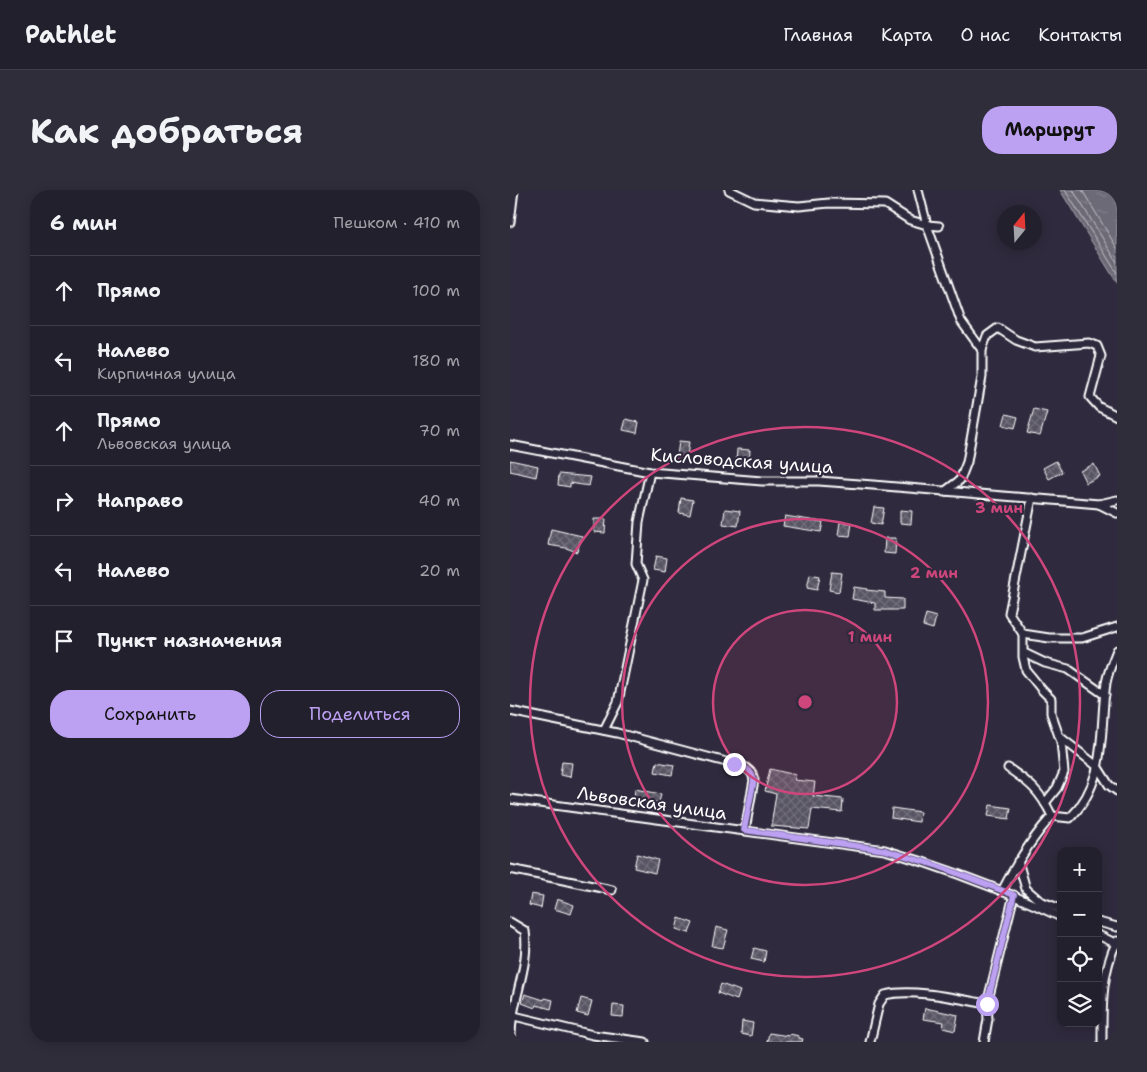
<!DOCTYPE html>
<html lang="ru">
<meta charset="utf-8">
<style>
:root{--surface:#23202e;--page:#2f2d3a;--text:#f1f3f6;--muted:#a3a3aa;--line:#403e4a;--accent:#bca0f2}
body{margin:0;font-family:"Shantell Sans",sans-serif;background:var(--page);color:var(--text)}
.controls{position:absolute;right:15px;bottom:15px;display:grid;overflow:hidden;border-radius:10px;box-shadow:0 2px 12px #0003}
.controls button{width:45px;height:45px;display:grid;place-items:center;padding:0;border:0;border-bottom:1px solid var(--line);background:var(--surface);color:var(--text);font:25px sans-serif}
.compass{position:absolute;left:487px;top:15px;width:45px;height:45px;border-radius:50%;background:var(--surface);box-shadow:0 2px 12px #0003;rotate:18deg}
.stop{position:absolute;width:15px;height:15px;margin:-11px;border:4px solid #bca0f2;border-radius:50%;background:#fff}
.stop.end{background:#bca0f2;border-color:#fff;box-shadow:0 1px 5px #0008}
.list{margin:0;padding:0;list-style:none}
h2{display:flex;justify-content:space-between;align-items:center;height:65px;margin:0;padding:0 20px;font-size:21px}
h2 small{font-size:16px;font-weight:400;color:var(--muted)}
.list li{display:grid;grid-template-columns:32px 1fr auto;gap:15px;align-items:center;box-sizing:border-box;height:70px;padding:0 20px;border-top:1px solid var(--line)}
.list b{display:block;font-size:19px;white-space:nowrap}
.list p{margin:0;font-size:16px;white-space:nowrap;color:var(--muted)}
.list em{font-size:16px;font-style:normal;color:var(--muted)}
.actions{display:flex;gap:10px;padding:15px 20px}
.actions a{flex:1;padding:11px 0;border:1px solid var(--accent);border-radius:20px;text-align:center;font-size:18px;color:var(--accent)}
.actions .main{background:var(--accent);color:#111}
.icon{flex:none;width:28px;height:28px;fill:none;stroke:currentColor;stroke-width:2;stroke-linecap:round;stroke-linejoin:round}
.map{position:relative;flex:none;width:607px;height:852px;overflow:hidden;border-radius:20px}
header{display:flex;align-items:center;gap:30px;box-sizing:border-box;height:70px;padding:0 25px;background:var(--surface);border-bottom:1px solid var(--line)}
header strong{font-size:24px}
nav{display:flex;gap:28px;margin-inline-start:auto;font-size:18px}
.intro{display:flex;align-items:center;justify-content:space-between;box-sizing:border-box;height:120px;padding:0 30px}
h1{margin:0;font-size:35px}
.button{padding:12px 22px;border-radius:20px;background:var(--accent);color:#111;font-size:18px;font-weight:700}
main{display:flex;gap:30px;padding:0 30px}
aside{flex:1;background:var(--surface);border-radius:20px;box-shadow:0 2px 12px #0003}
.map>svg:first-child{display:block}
.water{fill:url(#water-ripples);stroke:#a7a6ad}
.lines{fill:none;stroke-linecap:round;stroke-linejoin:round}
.shore{stroke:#c5c3c9;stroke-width:1}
.building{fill:url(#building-cross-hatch);stroke:#fff}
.minor-casing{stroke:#fff;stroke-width:11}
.minor{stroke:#2f2a3d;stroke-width:7}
.route{stroke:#bca0f2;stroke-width:6}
.ring{fill:none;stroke:#ce467c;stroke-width:2.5}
.labels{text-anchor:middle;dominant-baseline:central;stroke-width:4.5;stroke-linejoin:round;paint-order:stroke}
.street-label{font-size:18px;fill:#fff;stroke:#2f2a3d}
.centre{fill:#ce467c;stroke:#2f2a3d;stroke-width:2.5}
.ring-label{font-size:15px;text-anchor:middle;font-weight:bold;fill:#ce467c;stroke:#2f2a3d;stroke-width:4.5;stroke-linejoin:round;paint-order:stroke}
</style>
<header>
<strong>Pathlet</strong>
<nav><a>Главная</a><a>Карта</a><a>О нас</a><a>Контакты</a></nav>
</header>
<div class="intro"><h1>Как добраться</h1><a class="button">Маршрут</a></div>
<main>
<aside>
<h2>6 мин<small>Пешком · 410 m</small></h2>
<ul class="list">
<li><svg class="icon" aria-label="ahead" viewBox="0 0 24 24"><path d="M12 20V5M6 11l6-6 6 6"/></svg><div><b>Прямо</b></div><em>100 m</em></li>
<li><svg class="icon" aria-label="left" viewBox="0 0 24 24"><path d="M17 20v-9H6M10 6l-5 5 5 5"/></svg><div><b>Налево</b><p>Кирпичная улица</p></div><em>180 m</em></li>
<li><svg class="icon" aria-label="ahead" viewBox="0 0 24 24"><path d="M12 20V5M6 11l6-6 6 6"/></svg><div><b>Прямо</b><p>Львовская улица</p></div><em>70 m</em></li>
<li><svg class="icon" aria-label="right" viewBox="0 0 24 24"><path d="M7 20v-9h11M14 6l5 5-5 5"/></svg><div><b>Направо</b></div><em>40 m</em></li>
<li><svg class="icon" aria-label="left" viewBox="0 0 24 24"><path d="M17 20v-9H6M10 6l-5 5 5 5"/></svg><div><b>Налево</b></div><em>20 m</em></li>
<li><svg class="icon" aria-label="arrive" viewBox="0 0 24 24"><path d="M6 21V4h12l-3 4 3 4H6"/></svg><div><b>Пункт назначения</b></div></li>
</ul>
<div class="actions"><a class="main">Сохранить</a><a>Поделиться</a></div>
</aside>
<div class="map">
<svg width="607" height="852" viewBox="0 0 607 852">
<defs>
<pattern id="water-ripples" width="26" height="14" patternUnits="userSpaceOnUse" patternTransform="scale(1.25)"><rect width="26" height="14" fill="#6d6a77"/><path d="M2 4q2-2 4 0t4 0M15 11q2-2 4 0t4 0" fill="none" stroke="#83808b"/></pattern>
<pattern id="building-cross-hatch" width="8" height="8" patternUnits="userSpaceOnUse" patternTransform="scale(1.25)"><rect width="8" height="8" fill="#595564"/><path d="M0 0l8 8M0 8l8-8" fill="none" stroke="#726e7b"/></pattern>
</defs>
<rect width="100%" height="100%" fill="#2f2a3d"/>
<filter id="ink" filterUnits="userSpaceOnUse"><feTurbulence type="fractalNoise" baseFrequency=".02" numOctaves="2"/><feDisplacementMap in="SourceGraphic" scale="10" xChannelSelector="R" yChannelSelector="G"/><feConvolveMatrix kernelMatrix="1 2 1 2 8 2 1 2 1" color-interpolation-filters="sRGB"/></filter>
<g filter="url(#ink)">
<!-- water -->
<path class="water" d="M550 0H607V93Z"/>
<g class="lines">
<!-- shore -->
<g class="shore">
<path d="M555 0 607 83"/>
<path d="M563 0 607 72"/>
<path d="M572 0 607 58"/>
</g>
</g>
<!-- building -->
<g class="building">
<path d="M524 219 537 222 530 246 517 243Z"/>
<path d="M496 224 508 227 505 238 493 235Z"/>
<path d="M116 229 129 232 127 243 113 240Z"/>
<path d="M169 251 179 252 177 267 167 266Z"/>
<path d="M227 259 240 260 239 276 226 275Z"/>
<path d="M0 270 28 276 26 287 0 281Z"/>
<path d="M546 271 552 282 539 289 533 278Z"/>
<path d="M584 274 590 286 576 293 570 281Z"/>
<path d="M49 284 81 287 79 296 60 293V297L48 295Z"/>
<path d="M171 308 183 310 180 325 169 323Z"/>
<path d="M364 317 374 318 371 335 361 333Z"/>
<path d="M215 319 230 321 228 336 213 334Z"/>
<path d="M390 320 402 321 401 334 390 333Z"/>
<path d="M275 326 313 332 311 342 273 336Z"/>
<path d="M84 329H96L95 343 84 342Z"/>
<path d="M330 332 342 333 340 346 328 345Z"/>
<path d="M41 339 72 346 67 362 56 358 38 355Z"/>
<path d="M375 348H386L385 364 374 363Z"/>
<path d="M146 366 157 368 155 382 143 380Z"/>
<path d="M322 382 332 383 329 402 319 400Z"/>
<path d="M300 384 310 386 307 400 297 398Z"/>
<path d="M344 397 357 399 356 400 375 402V408L393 409V420H365V413L342 409Z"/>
<path d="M416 424 426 427 423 439 413 436Z"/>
<path d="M52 572 62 573 60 587 50 585Z"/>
<path d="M147 572 164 575 162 585 145 582Z"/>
<path d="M260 579 286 585 284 590 305 592 303 606 333 609 332 622 302 619 299 639 261 636 266 604 255 601Z"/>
<path d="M125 599 151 604 149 613 124 608Z"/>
<path d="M480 615 501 618 499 629 478 626Z"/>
<path d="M382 618 410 622 409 632 381 628Z"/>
<path d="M127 664 148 670 145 683 124 678Z"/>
<path d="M21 704 33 706 31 718 19 715Z"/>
<path d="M47 709 64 715 61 724 44 719Z"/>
<path d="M169 728 183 733 179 743 166 739Z"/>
<path d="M206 737 218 740 213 758 202 756Z"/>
<path d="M244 758 256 761 254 772 241 769Z"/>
<path d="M211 794 230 801 227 810 208 803Z"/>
<path d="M15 804 34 810 35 808 43 810 41 819 26 815 25 818 12 813Z"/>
<path d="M71 808 82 811 78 826 67 823Z"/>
<path d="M103 815 114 816 113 827 102 826Z"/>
<path d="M415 818 448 825 445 841 433 838 434 832 413 829Z"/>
<path d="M232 831 243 833 241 846 231 844Z"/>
<path d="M259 843 279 846 280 844 289 846V848L293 849 292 852H257Z"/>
</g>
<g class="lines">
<defs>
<g id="minor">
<path d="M219 0 244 12 289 16 319 13 375 14 400 30 417 35 429 36"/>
<path d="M408 0 417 35 451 131 472 160V187L457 272 450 290 434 302"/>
<path d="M0 32 4 0"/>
<path d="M472 160 477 146 488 138 506 150 525 157 579 153 587 156 591 166 580 207 589 217 607 226"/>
<path d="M0 255 140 282 252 291H309L363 295 589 314 607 310"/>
<path d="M522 308 499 423 513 444V467L516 480 532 500 541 509V523L551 552 554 582 547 598 535 613"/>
<path d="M589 314 607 323"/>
<path d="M513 444 539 448H572L607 437"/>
<path d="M514 463 535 473 558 479 595 505"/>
<path d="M0 521 107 543 235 577 242 583 244 590 235 640"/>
<path d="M94 540 108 512 133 390 126 374 129 332 140 282"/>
<path d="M550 547 587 576 599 595 607 601"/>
<path d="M498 578C520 593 530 601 542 626"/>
<path d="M0 609 375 660C435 678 494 700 551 727"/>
<path d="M508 671 516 699 530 711 551 719"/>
<path d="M0 679 102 700"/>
<path d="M492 701C506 674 522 648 542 626L560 628C598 590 589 542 596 493 598 482 603 470 607 460"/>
<path d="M0 732 15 741C19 770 8 796 3 825 1 834 1 843 1 852"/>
<path d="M588 732 607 737"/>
<path d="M588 745 607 754"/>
<path d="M0 825 83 845 135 852"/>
<path d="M360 852 369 814 375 805C402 798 449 809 477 814"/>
<path d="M474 852 478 829 477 814 504 705"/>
<path d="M592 852C592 816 591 784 607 751"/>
</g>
</defs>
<!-- minor casing -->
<use href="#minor" class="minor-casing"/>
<!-- minor -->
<use href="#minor" class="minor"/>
</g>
</g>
<g class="lines" filter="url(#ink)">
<!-- route -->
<path class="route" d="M224 574C235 577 241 579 244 590L234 640 375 660 428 676 504 705 477 814"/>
</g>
<!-- distance rings -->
<circle cx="295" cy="512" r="92" fill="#ce467c" fill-opacity=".12"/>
<g class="ring">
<circle cx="295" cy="512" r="92"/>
<circle cx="295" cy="512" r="183"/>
<circle cx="295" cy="512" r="275"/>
</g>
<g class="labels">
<!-- street labels -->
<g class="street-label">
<text transform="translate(232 271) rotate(4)">Кисловодская улица</text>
<text transform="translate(142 613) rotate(8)">Львовская улица</text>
</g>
</g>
<circle cx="295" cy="512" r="8" class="centre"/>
<g class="ring-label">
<text x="489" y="323">3 мин</text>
<text x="424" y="388">2 мин</text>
<text x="360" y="452">1 мин</text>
</g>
</svg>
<div class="controls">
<button>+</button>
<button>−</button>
<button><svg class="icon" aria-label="locate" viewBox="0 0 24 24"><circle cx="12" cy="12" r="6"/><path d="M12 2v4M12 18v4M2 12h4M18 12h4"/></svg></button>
<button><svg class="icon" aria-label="layers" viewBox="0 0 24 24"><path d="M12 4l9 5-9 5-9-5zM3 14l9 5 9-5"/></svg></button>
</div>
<svg class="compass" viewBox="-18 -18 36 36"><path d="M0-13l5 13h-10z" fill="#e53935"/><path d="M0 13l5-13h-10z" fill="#a3a3aa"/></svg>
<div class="stop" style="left:477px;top:814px"></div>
<div class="stop end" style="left:224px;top:574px"></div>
</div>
</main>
